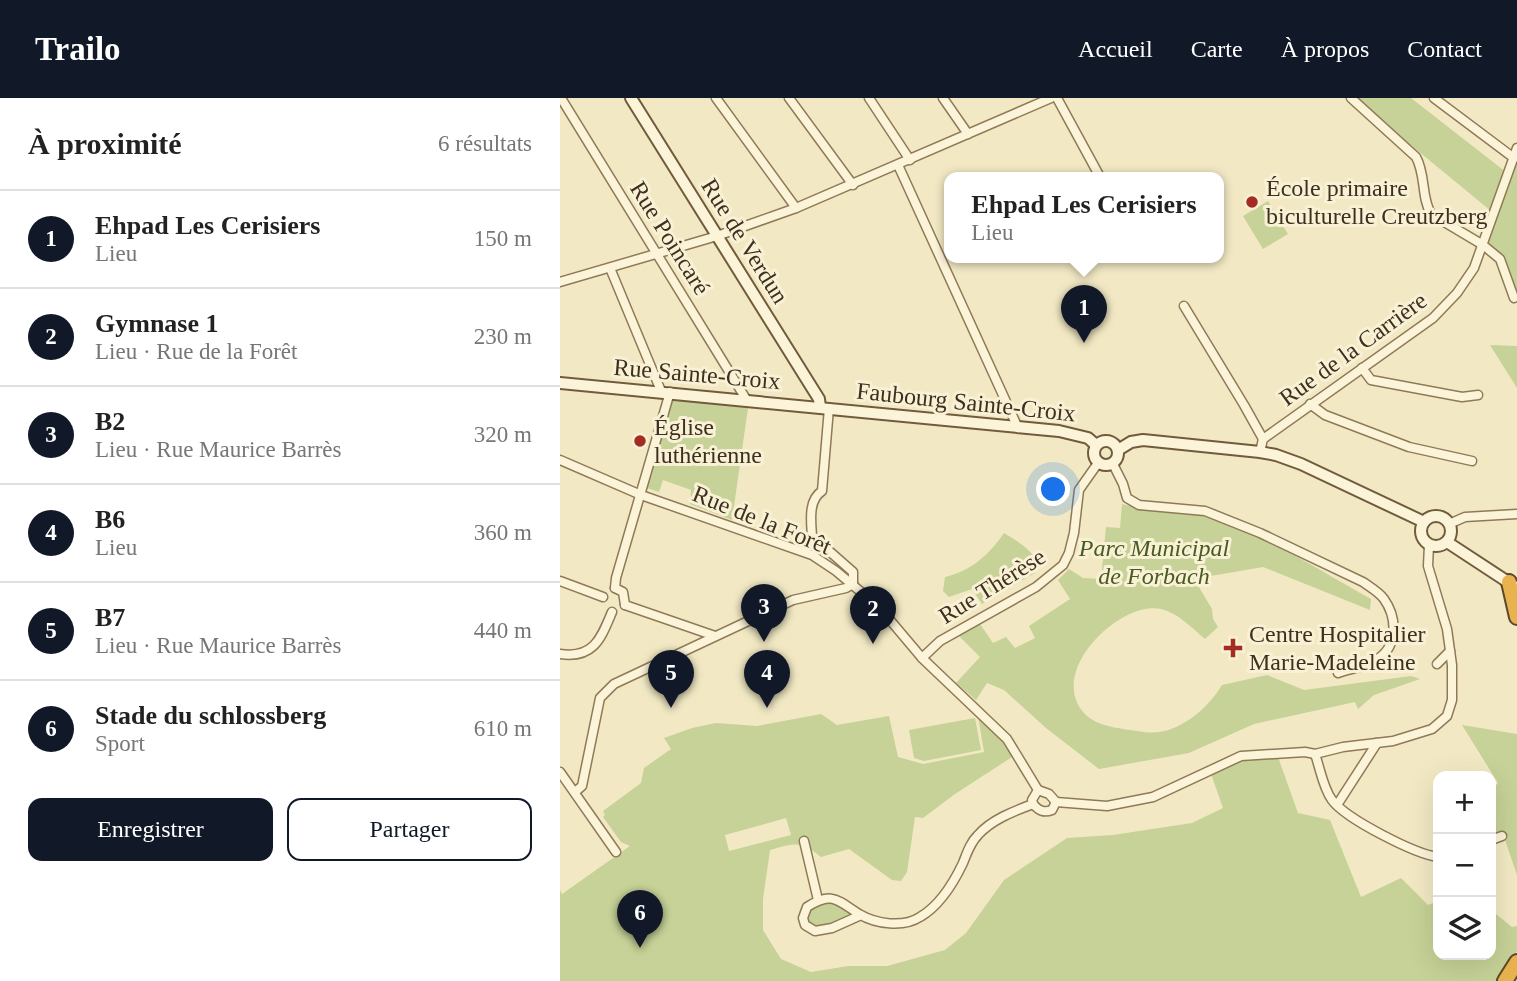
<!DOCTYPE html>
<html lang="fr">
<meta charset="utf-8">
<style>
:root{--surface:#fff;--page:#f2f2f2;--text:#222;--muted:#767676;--line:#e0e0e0;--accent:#111827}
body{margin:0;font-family:"Times New Roman",serif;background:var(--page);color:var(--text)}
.controls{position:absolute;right:21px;bottom:21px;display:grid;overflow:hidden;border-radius:14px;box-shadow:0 7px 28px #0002}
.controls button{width:63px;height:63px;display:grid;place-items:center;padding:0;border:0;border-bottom:2px solid var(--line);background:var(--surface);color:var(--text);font:35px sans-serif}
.you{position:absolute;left:494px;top:392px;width:24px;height:24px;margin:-18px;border:5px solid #fff;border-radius:50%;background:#1a73e8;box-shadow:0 0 0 10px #1a73e833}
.badge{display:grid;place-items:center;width:46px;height:46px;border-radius:50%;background:var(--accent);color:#fff;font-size:23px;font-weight:700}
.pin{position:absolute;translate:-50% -58px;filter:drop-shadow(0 2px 4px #0008)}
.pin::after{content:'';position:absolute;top:37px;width:24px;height:21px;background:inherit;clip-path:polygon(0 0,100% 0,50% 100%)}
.popup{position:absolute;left:384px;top:74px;width:280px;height:91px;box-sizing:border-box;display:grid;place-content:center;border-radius:14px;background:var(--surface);filter:drop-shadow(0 2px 5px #0005);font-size:23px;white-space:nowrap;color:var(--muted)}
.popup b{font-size:26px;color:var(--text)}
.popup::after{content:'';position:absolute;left:50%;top:100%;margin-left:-14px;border:14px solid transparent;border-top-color:var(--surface)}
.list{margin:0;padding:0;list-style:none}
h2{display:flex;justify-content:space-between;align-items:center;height:91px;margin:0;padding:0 28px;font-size:30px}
h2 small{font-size:23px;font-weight:400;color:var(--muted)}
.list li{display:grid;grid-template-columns:46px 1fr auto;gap:21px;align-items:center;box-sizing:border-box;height:98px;padding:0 28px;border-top:2px solid var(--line)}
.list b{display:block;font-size:26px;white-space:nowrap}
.list p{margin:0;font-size:23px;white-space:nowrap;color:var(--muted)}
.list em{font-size:23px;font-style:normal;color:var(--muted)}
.actions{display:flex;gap:14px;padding:21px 28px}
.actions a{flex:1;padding:16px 0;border:2px solid var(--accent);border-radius:14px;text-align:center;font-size:24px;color:var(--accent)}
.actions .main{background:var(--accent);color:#fff}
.icon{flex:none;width:38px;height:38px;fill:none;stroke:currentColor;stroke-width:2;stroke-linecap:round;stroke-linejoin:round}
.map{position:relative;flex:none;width:957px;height:883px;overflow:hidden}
header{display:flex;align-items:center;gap:42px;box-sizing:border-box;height:98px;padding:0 35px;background:var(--accent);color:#fff}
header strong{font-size:33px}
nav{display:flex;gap:38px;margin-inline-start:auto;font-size:24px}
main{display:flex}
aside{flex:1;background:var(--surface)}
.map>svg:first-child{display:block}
.green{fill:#c6d297;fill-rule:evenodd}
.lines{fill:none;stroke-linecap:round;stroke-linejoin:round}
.street-casing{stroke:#8f7a58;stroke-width:11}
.secondary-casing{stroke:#715b3c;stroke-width:14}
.highway-casing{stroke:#5d472d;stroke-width:18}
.street{stroke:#fcf4d9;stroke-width:8}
.secondary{stroke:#fcf4d9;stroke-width:10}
.highway{stroke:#e8b24e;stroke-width:14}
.poi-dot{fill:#a42d23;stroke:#f9f1d5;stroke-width:2.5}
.labels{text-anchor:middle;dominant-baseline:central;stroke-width:6;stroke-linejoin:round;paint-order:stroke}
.poi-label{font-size:24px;fill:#3e301e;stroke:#f9f1d5;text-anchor:start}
.street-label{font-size:24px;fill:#3e301e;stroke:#f9f1d5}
.park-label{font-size:24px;font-style:italic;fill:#485c22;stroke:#f9f1d5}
</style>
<header>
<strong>Trailo</strong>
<nav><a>Accueil</a><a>Carte</a><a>À propos</a><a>Contact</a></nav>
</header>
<main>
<aside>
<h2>À proximité<small>6 résultats</small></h2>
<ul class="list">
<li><span class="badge">1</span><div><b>Ehpad Les Cerisiers</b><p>Lieu</p></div><em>150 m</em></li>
<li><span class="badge">2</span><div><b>Gymnase 1</b><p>Lieu · Rue de la Forêt</p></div><em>230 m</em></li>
<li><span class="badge">3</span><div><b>B2</b><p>Lieu · Rue Maurice Barrès</p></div><em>320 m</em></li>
<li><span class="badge">4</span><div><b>B6</b><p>Lieu</p></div><em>360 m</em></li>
<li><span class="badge">5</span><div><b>B7</b><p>Lieu · Rue Maurice Barrès</p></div><em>440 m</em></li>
<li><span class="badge">6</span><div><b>Stade du schlossberg</b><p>Sport</p></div><em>610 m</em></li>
</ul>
<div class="actions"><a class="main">Enregistrer</a><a>Partager</a></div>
</aside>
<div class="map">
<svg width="957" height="883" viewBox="0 0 957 883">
<rect width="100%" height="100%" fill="#f2e9c4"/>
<!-- green -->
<g class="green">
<path d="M798 0H851L951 78 957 62V196L944 157 928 149 931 113 835 34Z"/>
<path d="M708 103 728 136 703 151 683 118Z"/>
<path d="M930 247 957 248V290Z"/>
<path d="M114 297 189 303 172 422 130 406 131 392 103 382 99 394 87 390Z"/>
<path d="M562 406C589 414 620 411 647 419 705 436 758 472 811 501L810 512 703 469 645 479 636 484 652 511 653 521 658 529 645 541C632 530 618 515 601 511 559 502 483 577 527 618 541 630 567 631 584 634 615 639 647 612 662 587L707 577 744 592 851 578 860 581 814 597 798 611 795 604 694 626 629 655 539 671 486 630 444 592 427 585 416 602 396 585 420 559 399 538 420 526 433 545 446 539 455 550 475 540 469 528 510 501 498 482 509 471 523 480 541 481 546 429 560 430Z"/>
<path d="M444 435C457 443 473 452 479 467L475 475 422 506 412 491 389 499 383 493 385 479C411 473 429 457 444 435Z"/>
<path d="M261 616 277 627 329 618 338 659 363 666 424 654 418 618 441 640 452 659 395 696 363 720 355 719 347 774 341 783 332 782 289 751 261 759C241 742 234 745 210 752L203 801V832L221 861 251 874 288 868H327L385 852 406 835 444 782 507 740 553 737 632 725 663 710 651 676 681 661 718 659 738 715 770 722 801 799 841 780 868 807 878 803V857H931V818L936 816 952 829 957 828V853L938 883H0V792L2 796 70 748 61 744 43 719 45 717 43 713 81 685 84 670 111 651 104 640 132 630 156 625 197 628ZM226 720 231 737 169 753 165 737Z"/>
<path d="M415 620 421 652 364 663 354 660 349 632Z"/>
<path d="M902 627 957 636V777L943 736H931V692L938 685Z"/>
<path d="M265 804 275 805 290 812V816L262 829 250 826 247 819 249 812Z"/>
</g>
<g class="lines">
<defs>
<g id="street">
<path d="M1 0 186 301"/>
<path d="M156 0 236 110"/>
<path d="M229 0 293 87"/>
<path d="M309 0 350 62"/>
<path d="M383 0 408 36"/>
<path d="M497 0 540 79"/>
<path d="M791 0 856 59C866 77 861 99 871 116L923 147 940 161 954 200"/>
<path d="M874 0 954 60"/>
<path d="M338 67 458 330"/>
<path d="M50 170 101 293"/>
<path d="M0 184 157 138 236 110 491 0"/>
<path d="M624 208 684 307 703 341"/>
<path d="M802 270 811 282 902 299 918 297"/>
<path d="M750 306 765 317 849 349 912 363"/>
<path d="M269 310 262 393C248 402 251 423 252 438L293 474V486"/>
<path d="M700 354 703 341 873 220 897 195 914 170 957 50"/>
<path d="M0 362 81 397 252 457 276 473 319 509 362 560 447 641 478 692"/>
<path d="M553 366 563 386 567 400 579 407 645 413 700 435 803 484C810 489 819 494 824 501 838 521 838 551 814 563 804 569 789 571 778 575"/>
<path d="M889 426 905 419 957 416"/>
<path d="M0 483 43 499"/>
<path d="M55 490 56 480 110 294"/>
<path d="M55 490 63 494 65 507"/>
<path d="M65 507 155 538"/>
<path d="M0 556C34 561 41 540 52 514"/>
<path d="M362 560 380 543 476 489 503 467 509 455 514 435 519 392 538 365"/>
<path d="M877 566 890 553"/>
<path d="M755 656C760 670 763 690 772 702 786 721 855 756 878 759"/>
<path d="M0 674 56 754"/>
<path d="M15 694 22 688 40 600 54 586 233 502 286 490 293 486"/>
<path d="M496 704 547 708 593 699 681 658 745 654 755 656 783 649 833 643 872 631 887 618 892 602V567L887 531 868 468 869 447"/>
<path d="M473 706 472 702 478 692 489 696 496 704"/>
<path d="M473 706C479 713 484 715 492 712L496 704"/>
<path d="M777 707 817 645"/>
<path d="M931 742 942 738"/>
<path d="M244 743 258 802"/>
<path d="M301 817 272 830 255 833 245 827 243 820 247 809C272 793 277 802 299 816 316 826 343 830 360 819 379 808 394 784 403 765 407 755 410 745 418 737 431 722 454 713 473 706"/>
</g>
<g id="secondary">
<path d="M71 0 259 301 260 309"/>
<path d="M0 285 499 333 528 340 536 347"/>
<circle cx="546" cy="355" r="12"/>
<path d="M558 352 571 344 583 342 700 354 716 357 741 366 864 424"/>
<circle cx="876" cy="433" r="15"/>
<path d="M887 444 954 488"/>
</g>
<g id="highway">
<path d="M949 484 957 519"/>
<path d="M945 883 957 864"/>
</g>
</defs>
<!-- street casing -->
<use href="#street" class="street-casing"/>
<!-- secondary casing -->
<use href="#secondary" class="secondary-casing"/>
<!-- highway casing -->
<use href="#highway" class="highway-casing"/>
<!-- street -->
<use href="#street" class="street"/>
<!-- secondary -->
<use href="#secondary" class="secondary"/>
<!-- highway -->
<use href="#highway" class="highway"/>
</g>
<!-- markers -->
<g class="poi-dot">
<circle cx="692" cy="104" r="7"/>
<circle cx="80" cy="343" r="7"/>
<path d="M669.5 539.5h7v7h7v7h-7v7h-7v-7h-7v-7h7z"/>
</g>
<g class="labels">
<!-- poi labels -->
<g class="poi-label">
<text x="706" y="90">École primaire<tspan x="706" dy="28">biculturelle Creutzberg</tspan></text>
<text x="94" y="329">Église<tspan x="94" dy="28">luthérienne</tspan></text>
<text x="689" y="536">Centre Hospitalier<tspan x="689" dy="28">Marie-Madeleine</tspan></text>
</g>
<!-- street labels -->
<g class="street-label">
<text transform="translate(110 140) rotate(58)">Rue Poincaré</text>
<text transform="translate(185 143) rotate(58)">Rue de Verdun</text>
<text transform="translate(793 251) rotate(-36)">Rue de la Carrière</text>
<text transform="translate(137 276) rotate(5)">Rue Sainte-Croix</text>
<text transform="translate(406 304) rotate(6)">Faubourg Sainte-Croix</text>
<text transform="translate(202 422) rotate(22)">Rue de la Forêt</text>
<text transform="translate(432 488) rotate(-32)">Rue Thérèse</text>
</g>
<!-- park labels -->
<g class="park-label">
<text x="594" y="450">Parc Municipal<tspan x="594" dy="28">de Forbach</tspan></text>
</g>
</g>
</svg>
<div class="controls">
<button>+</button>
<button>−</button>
<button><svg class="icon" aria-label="layers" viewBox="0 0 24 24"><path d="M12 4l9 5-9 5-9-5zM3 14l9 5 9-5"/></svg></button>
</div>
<div class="you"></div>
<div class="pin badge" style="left:524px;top:245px">1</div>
<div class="popup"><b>Ehpad Les Cerisiers</b>Lieu</div>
<div class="pin badge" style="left:313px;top:546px">2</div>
<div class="pin badge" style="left:204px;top:544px">3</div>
<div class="pin badge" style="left:207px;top:610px">4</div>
<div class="pin badge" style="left:111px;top:610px">5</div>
<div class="pin badge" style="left:80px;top:850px">6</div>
</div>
</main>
